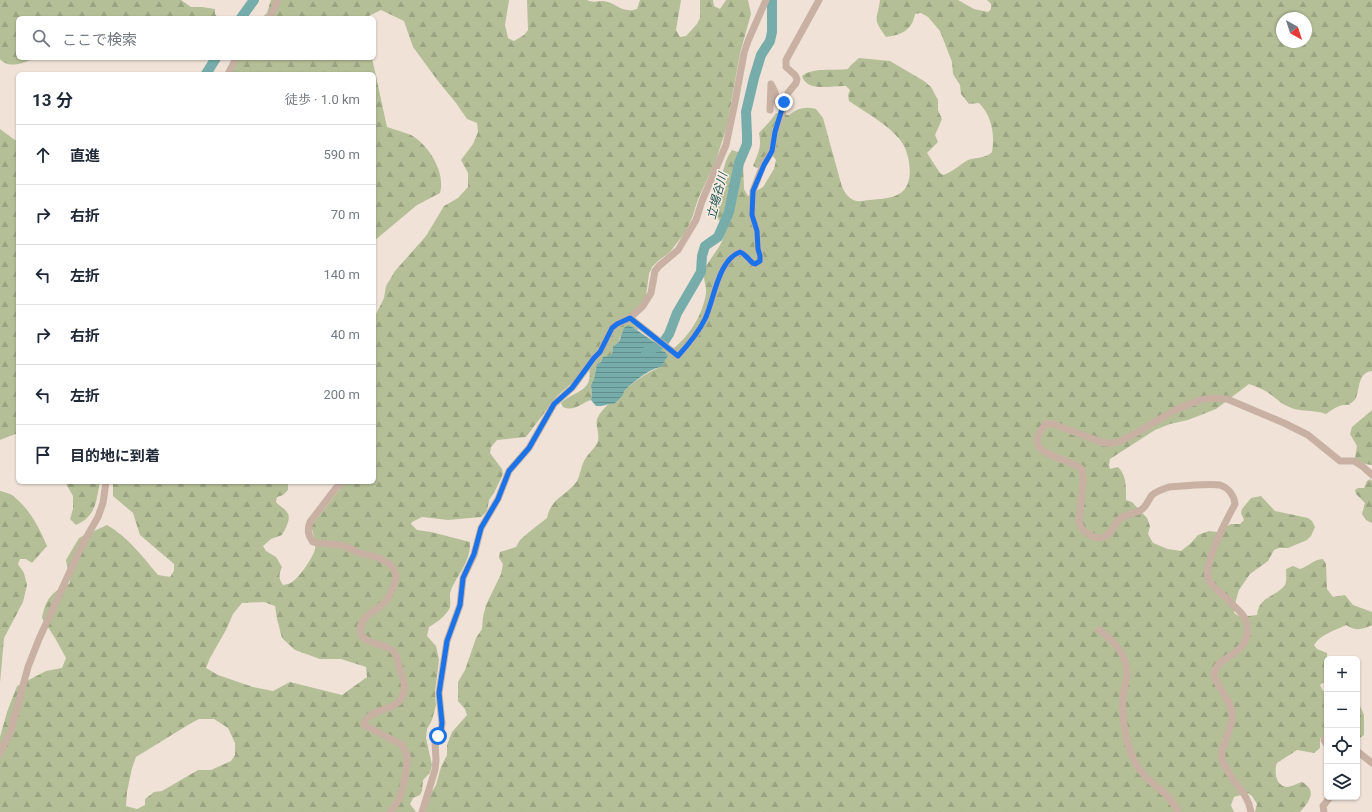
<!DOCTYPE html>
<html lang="ja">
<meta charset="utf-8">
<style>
:root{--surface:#fff;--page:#f6f6f7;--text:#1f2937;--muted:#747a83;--line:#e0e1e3}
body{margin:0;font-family:Roboto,"Noto Sans JP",sans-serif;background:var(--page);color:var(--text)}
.controls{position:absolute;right:12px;bottom:12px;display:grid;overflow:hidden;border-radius:6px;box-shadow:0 1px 3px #0004}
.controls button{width:36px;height:36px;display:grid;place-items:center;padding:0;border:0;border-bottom:1px solid var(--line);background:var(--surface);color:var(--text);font:20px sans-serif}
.compass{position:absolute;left:1276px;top:12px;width:36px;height:36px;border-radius:50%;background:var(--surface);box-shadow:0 1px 3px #0004;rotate:141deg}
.stop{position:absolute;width:12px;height:12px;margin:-9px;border:3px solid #1a73e8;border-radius:50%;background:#fff}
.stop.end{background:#1a73e8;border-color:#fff;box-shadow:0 1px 4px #0008}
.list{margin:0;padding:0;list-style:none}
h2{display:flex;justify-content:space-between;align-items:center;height:52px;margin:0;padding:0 16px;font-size:17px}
h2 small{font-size:13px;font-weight:400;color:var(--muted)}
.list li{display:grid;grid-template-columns:26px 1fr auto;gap:12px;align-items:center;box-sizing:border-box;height:60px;padding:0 16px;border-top:1px solid var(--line)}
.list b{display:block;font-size:15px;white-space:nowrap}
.list em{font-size:13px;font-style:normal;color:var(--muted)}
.icon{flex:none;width:22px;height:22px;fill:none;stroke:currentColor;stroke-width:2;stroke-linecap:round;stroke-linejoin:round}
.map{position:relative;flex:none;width:1372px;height:812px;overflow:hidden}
.search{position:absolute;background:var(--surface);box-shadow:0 1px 3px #0004;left:16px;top:16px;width:360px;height:44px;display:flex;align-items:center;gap:10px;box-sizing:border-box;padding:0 14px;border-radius:6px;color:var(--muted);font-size:15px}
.panel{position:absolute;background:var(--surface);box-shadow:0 1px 3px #0004;left:16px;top:72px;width:360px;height:412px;border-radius:6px}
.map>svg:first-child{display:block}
.forest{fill:url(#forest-firs);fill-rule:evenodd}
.water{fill:url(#water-rules)}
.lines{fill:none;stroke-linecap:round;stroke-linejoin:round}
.river{stroke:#76adab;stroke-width:10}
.minor{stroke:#c8b1a3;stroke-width:7}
.route{stroke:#1a73e8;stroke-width:5}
.labels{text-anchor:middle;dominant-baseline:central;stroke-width:3;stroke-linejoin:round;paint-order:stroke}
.water-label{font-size:12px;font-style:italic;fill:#1c5453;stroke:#f8ede3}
</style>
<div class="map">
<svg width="1372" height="812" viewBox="0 0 1372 812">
<defs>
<pattern id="forest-firs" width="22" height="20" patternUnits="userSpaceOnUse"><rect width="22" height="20" fill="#b4bf97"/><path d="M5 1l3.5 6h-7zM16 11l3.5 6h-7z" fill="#9ba482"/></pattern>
<pattern id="water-rules" width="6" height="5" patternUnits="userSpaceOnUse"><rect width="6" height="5" fill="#76adab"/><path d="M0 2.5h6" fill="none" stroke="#618d8b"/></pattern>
</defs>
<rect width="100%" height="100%" fill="#f0e2d7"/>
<!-- forest -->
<g class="forest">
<path d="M0 0H181L191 7H202L215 9V14L218 18H18V58H36C25 62 9 70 0 59Z"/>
<path d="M271 0H509L505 25 508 38 514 41 524 35 528 30 527 0H587C592 3 597 1 603 1 616 2 621 14 637 9L640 0H681L676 30 680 37 686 36 697 24 700 18V0H713L714 6 720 9 726 0H748L751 14 740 53 727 126 715 163 698 199 692 218 686 231 670 252 658 261 652 267 649 274 646 296 641 306 628 317 639 329 637 330 634 328 620 337 619 342 613 346 612 354 597 364 594 379 591 385 592 394 591 400C581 403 574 412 563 407L561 403C573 391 594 392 589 368L557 396 526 437 497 440 491 447 490 453 502 469 503 474 494 493 489 500 487 511 481 517 448 520 422 517 412 522 411 524 417 530 431 532 470 542C471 561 458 574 451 590 448 597 453 605 448 611 443 618 436 623 429 627L427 636 436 646 439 660 435 692 436 705 432 720 427 729 426 738 432 765 430 773 423 780 422 791 420 795 413 798 410 804 416 812H0V737L7 712 17 686 46 671 62 668 66 658 55 638 42 618C46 598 52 592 70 583L66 560 79 538 107 525C128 537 142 556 158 575L170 577 174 571V564L140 535 133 513 113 496V482H288V490L283 495 277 497 276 502C279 506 283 507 286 511 293 517 285 529 282 535L271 539 263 546 266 551 276 557 282 567C279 574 278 578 283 585 286 584 290 584 292 582 299 578 314 556 315 549 317 540 311 533 312 525L339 490 347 482H374V318L384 298 386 286 395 271 426 236 444 206 458 198 468 187V173L461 160 473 144 478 132 477 123 467 119 456 103 438 81 413 47 404 21 381 10 369 16V18H262L267 13ZM264 602 275 606 277 619 282 638 295 650 320 659H341L366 667 367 677 342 695 290 682 273 691 253 687 218 675 206 668 210 658 226 630 233 614 242 603ZM199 719H214L228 728 235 743V755L231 761 211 770H198L162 791 154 792 145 799V805L137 809 126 806 127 792 132 768 136 757 188 725Z"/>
<path d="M880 0H958L974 9 988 12 991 9V4L987 0H1372V371C1358 373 1360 387 1356 398 1355 400 1351 403 1349 405 1339 404 1334 409 1326 414 1313 409 1300 413 1287 406 1282 404 1278 400 1274 397 1267 391 1258 387 1249 384L1216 409 1188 420 1170 424 1155 430 1110 459 1109 465 1110 469 1118 467C1127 476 1126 488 1126 500L1132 502 1147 518 1150 526 1148 534 1153 543 1168 549 1181 551 1191 543 1198 535 1209 531 1217 532 1231 524H1240L1244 520 1241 513 1242 509 1251 498 1261 496 1275 511 1308 518 1312 521 1315 527 1311 536 1307 540 1288 548H1279L1274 550 1268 561 1250 574 1239 590 1236 600 1234 613 1240 617 1257 615C1259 599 1268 599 1280 590 1282 588 1284 587 1285 585 1287 581 1286 574 1286 569L1293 566 1300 569C1310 566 1312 560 1323 559L1326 564 1327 589 1333 597 1345 595 1353 605 1372 612V625C1362 630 1355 631 1346 625 1334 631 1321 634 1314 645L1317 649 1327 653C1328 658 1325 662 1326 667 1326 672 1327 678 1327 684L1323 683 1320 685 1323 691 1327 693V731L1320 739V748L1314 753 1297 750 1277 763C1274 770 1275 786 1287 787 1291 787 1298 783 1302 782 1318 791 1309 802 1300 812H1255L1257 804 1252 796 1248 793 1234 797 1231 805 1234 812H425L431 793 436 785 441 767 447 755V745L452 732 467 715 465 709 458 701V682L465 670 476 638 482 629 483 617 486 605 501 574 503 564 499 558 500 552 516 547 520 540 529 532 547 518C551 497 567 496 577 481 580 475 581 467 584 461 588 453 595 449 598 441 600 433 594 424 598 417 603 405 649 368 662 367 669 351 657 351 652 339L674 348C690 335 703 314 706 293 707 286 702 279 705 269 709 258 725 244 724 232 724 223 715 217 713 210 713 209 712 205 712 204 712 196 718 189 720 181 724 170 725 159 732 150L738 152 743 163 744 189 748 196 763 187 774 169 776 160 773 156 767 155 760 167 757 168 753 166C758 153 762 148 759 133L771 120 776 113 789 115C797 108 806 106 816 109L823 118 842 187C844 190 846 195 849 197 855 203 862 201 869 200 879 199 890 199 899 194 916 185 910 153 901 141 889 125 865 112 849 101L848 95 850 90 846 86C833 85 807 93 802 76 812 67 835 71 848 69L851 65 859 58 890 61 924 81 931 87 938 100V110L942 119 935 135 938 142 927 153 940 173 943 175C953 172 959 165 968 160 976 157 985 159 992 152 995 135 992 116 979 103L969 104 961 94 960 85 953 74 952 62 940 31 928 17 921 13 915 14C912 30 902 35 886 37 872 17 877 22 880 0ZM1282 18H1306V42H1282Z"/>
<path d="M238 58H372L387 127C395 130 404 132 411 135 429 145 446 173 440 193L417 205 374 241V74H231Z"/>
<path d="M0 129 15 140 18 139V433L0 440Z"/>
<path d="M1372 410V465L1365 464 1355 458 1357 446 1350 434 1352 427Z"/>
<path d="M1370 479 1372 481V523L1366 520 1362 514 1365 503 1356 494 1355 490 1358 488H1364L1367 481Z"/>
<path d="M65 482H100C96 502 96 516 76 525L70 519 73 509V496Z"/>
<path d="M0 491C4 492 9 493 12 495 29 508 39 527 47 546L32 563 26 559H20L18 564 24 573 27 585 23 602 4 638 0 683Z"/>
<path d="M1357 706H1360L1364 715V735L1359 739H1357Z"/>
</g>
<!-- water -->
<path class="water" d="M628 325 634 328 654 342 662 351 665 352 668 356 665 360 662 367C651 367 632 383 624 391L623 395 614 404C608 403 604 407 596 406L591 400 592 394 591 385 594 379 597 364 601 362 603 357 608 356 612 354 613 346 619 342 624 328Z"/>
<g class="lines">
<!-- river -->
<g class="river">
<path d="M241 18 254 0"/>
<path d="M206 74 216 58"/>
<path d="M646 352 663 343 669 334 677 313 701 272 702 256 705 246 718 237 729 212 739 163 747 144V135L746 112 754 78 761 55 770 41 772 32V0"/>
</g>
<!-- minor -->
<g class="minor">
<path d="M267 18 271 15 278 0"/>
<path d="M228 74 236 58"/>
<path d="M770 110 771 84 775 92 778 104 782 106 788 93 796 83 797 79 795 75 786 67V60L819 0"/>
<path d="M630 318 678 356C688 344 698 333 705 319 714 300 718 260 740 252 748 255 749 262 755 264L760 261V256L758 249 757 231 752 215 753 191 763 165 772 151 775 132 782 114 784 105"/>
<path d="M343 482 336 488 310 522C307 530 308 535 313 542 322 545 332 543 340 545 348 546 353 551 360 553 373 556 394 560 396 576 396 581 395 583 393 587 391 592 389 597 386 601 378 610 356 618 361 633 365 646 386 642 394 652 398 657 398 663 400 669 403 678 406 685 403 695 397 713 367 707 364 725L401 744C403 748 406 751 407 755 408 765 403 789 399 799 397 803 393 808 390 812"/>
<path d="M1099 630C1113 640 1126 654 1127 672 1127 680 1124 688 1123 696 1122 709 1123 723 1126 736 1129 752 1137 770 1150 781 1161 790 1172 798 1178 812"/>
<path d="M1327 735 1324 740 1327 745"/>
<path d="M1357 751 1372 763"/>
<path d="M0 753 11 730 28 667 39 639 82 545 98 517 103 503 106 482"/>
<path d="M422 812 435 770 436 760 435 742 441 731 442 723 439 693 447 641 460 605 463 578 474 555 481 528 498 499 509 471 529 448 554 404 572 388 594 358 600 352 612 328 617 324 630 318 643 306 651 293 655 271 659 266 678 250 696 220 702 201 726 145 735 102 744 53 748 41 766 0"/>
<path d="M1251 812C1248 791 1228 779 1222 759 1219 748 1233 729 1232 715 1232 700 1214 683 1214 674 1216 655 1252 656 1247 624 1246 616 1236 608 1231 603 1224 595 1215 589 1209 581 1201 566 1227 519 1235 504 1234 496 1229 488 1220 485 1209 483 1181 486 1169 487 1163 489 1157 491 1152 495 1148 500 1147 506 1141 510 1135 513 1127 514 1121 518 1110 527 1110 545 1090 535 1084 532 1081 529 1079 522L1083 480 1082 469C1067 456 1017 456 1046 424H1053L1104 443H1112L1119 442 1138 432 1175 410 1197 401 1211 398 1227 399 1284 423 1308 435 1340 461H1354L1362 466 1372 475"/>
<path d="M1324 812 1323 806 1330 797"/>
</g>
</g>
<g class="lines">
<!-- route -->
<path class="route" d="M438 736 441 731 442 723 439 693 447 641 460 605 463 578 474 554 481 528 498 499 509 471 529 448 554 404 572 388 594 358 600 352 612 328 617 324 630 318 678 356C688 345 698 333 705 319 714 300 718 260 740 252 748 255 749 262 755 264L760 261V256L758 249 757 231 752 215 753 191 764 165 772 151 775 132 784 102"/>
</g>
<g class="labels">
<!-- water labels -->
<g class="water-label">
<text transform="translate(717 196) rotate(-75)">立場谷川</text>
</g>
</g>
</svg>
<div class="controls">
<button>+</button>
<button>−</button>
<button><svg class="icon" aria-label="locate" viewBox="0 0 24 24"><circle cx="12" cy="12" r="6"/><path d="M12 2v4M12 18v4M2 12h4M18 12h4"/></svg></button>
<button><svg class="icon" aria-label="layers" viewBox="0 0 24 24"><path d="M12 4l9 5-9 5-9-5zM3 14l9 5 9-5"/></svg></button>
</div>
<svg class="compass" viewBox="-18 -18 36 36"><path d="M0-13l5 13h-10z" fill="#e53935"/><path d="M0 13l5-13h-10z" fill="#747a83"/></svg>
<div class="stop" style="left:438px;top:736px"></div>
<div class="stop end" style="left:784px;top:102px"></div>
<div class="search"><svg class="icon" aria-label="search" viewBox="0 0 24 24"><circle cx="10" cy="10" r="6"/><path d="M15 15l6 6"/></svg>ここで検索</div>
<section class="panel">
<h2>13 分<small>徒歩 · 1.0 km</small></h2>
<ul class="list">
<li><svg class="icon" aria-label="ahead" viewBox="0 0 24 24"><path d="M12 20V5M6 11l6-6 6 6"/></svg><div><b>直進</b></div><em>590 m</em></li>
<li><svg class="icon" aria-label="right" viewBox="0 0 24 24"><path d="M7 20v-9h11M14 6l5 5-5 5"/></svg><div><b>右折</b></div><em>70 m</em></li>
<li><svg class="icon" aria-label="left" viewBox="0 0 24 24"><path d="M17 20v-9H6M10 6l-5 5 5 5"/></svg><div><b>左折</b></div><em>140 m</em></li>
<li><svg class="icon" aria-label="right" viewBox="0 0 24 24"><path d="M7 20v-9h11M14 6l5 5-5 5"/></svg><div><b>右折</b></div><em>40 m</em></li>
<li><svg class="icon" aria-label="left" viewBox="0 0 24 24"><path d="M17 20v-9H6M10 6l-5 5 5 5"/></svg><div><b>左折</b></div><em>200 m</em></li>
<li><svg class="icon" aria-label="arrive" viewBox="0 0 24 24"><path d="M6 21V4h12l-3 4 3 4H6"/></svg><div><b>目的地に到着</b></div></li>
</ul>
</section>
</div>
